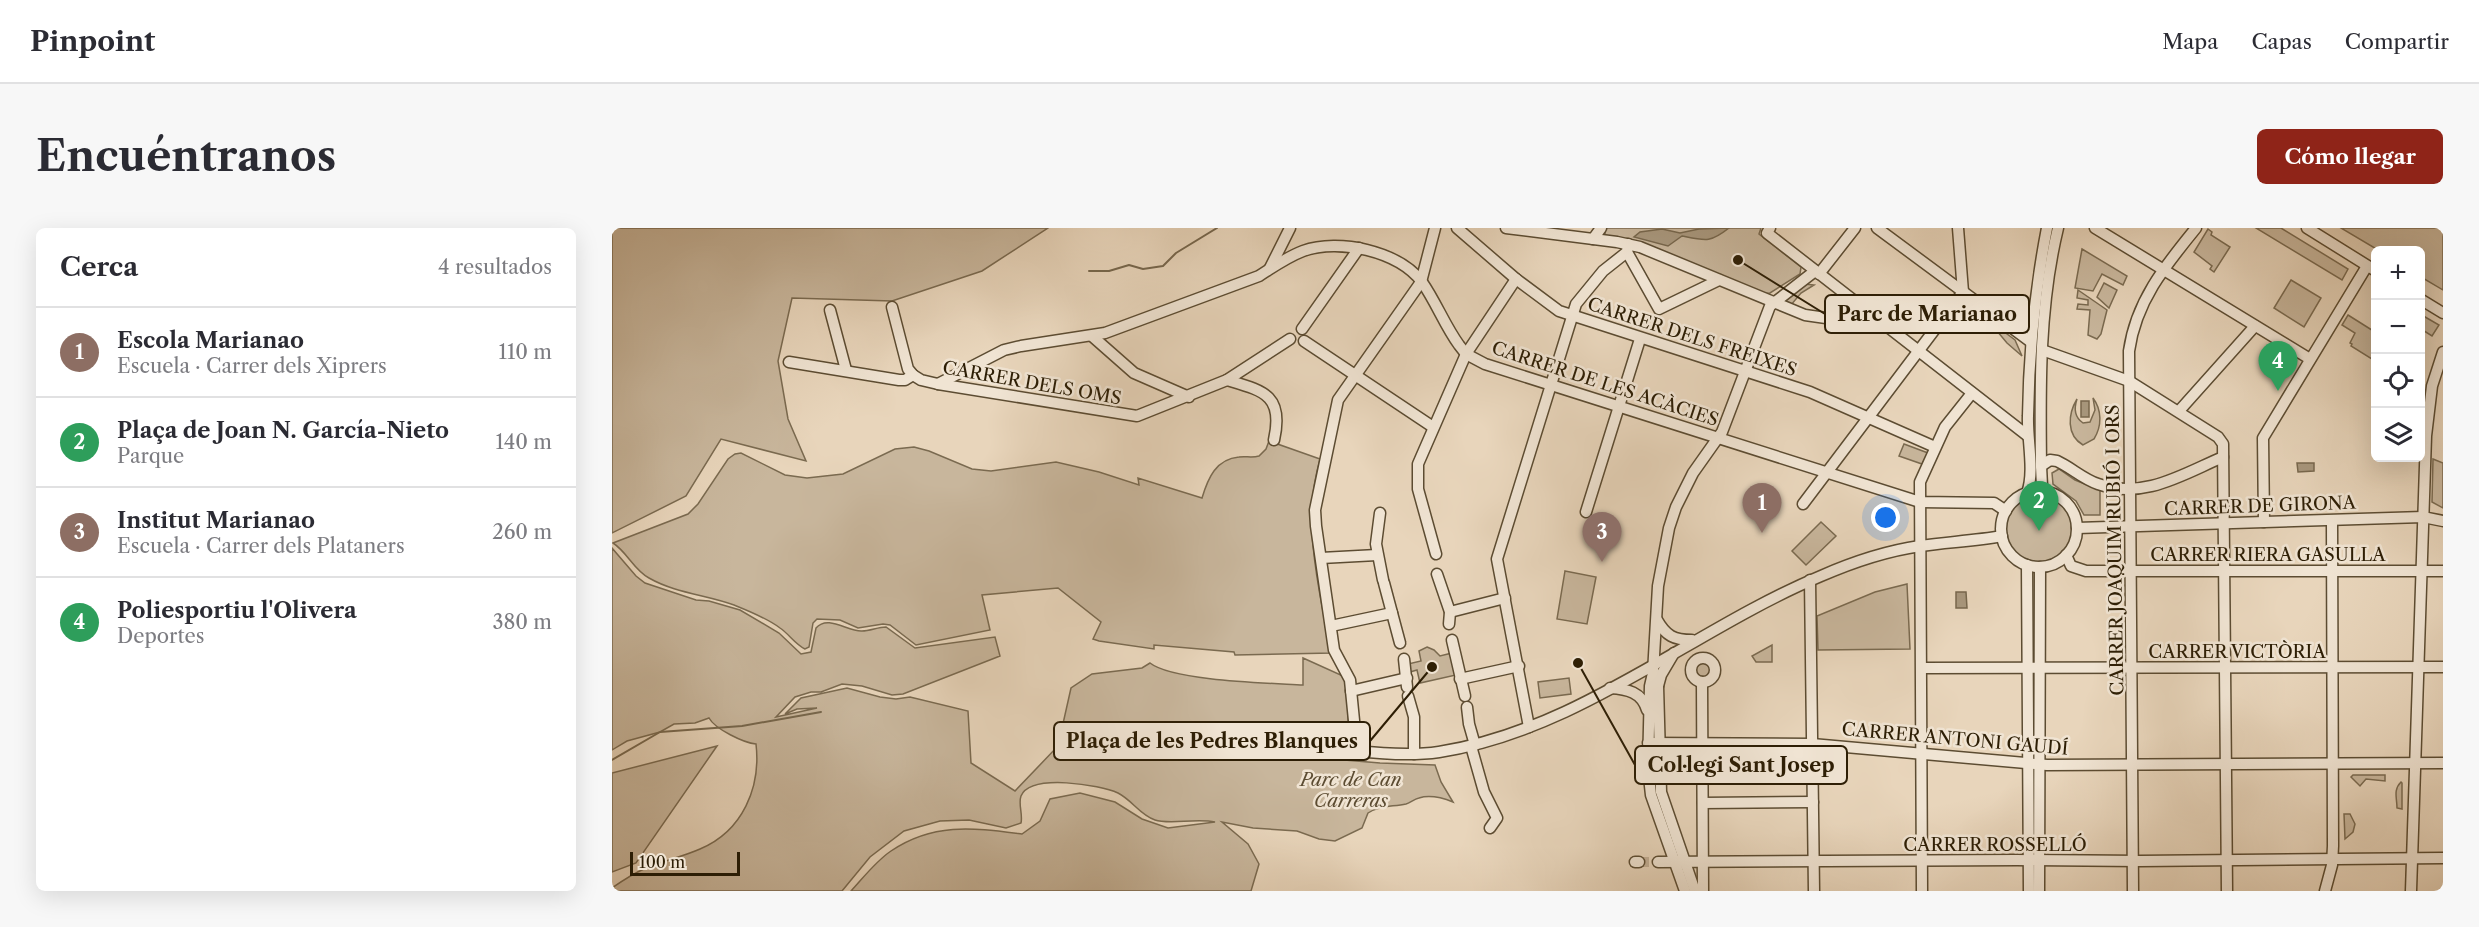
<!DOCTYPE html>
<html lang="es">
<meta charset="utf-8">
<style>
:root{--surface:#fff;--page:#f7f7f7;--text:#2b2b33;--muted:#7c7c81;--line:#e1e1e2;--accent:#8f2418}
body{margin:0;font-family:"Libre Caslon Text",serif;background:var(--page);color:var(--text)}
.controls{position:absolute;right:18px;top:18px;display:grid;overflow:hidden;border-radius:9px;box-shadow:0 6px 24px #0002}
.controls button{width:54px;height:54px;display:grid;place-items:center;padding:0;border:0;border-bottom:2px solid var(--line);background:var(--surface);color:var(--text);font:30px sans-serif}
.scale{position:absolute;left:18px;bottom:15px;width:110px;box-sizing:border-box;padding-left:6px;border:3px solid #2d1e05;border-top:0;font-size:16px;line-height:21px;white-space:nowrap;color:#2d1e05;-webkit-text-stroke:4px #f0e4d3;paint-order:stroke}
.you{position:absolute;left:1274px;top:290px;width:21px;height:21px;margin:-15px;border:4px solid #fff;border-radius:50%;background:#1a73e8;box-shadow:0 0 0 9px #1a73e833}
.badge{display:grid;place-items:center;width:39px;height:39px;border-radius:50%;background:var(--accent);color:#fff;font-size:20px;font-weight:700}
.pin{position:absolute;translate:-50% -50px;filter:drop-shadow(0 2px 3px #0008)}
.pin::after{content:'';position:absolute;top:32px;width:21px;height:18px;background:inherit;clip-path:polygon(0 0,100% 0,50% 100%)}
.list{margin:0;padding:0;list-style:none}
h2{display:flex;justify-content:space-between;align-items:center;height:78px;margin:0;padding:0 24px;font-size:26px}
h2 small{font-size:20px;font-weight:400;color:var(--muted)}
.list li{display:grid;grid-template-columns:39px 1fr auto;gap:18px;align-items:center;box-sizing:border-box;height:90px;padding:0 24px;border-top:2px solid var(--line)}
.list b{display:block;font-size:22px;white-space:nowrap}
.list p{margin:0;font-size:20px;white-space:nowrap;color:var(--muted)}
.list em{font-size:20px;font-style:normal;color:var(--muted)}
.icon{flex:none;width:33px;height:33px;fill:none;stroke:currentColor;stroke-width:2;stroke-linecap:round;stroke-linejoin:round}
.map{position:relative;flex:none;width:1831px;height:663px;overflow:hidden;border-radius:9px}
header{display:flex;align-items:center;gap:36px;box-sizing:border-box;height:84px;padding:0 30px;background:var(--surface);border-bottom:2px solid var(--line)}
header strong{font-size:28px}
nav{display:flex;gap:33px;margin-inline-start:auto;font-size:21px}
.intro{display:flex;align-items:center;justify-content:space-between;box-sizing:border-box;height:144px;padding:0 36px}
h1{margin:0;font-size:42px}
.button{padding:15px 27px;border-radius:9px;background:var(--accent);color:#fff;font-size:21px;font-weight:700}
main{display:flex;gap:36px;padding:0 36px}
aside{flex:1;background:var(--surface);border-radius:9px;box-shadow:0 6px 24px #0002}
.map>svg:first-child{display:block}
.green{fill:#c8b69c;stroke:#7a6a50;stroke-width:1.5}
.water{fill:#a8977d;stroke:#77674d;stroke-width:1.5}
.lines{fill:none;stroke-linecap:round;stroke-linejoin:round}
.stream{stroke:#77674d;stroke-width:2}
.minor-tunnel{stroke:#c3b097;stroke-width:10;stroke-dasharray:10 5;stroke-linecap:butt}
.minor-casing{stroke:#5c4c32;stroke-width:13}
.minor{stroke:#f0e4d3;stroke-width:10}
.labels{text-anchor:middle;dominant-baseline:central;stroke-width:5;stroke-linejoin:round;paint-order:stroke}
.street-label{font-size:18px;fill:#2d1e05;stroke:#f0e4d3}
.park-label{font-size:18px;font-style:italic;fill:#5c4c32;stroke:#f0e4d3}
.leader{fill:none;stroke:#2d1e05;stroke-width:2}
.callout-dot{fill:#2d1e05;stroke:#f0e4d3;stroke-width:2}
.callout{fill:#f0e4d3;stroke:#2d1e05;stroke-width:2}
.callout-label{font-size:20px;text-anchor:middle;font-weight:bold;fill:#2d1e05}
</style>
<header>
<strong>Pinpoint</strong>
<nav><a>Mapa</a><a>Capas</a><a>Compartir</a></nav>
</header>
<div class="intro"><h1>Encuéntranos</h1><a class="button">Cómo llegar</a></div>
<main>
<aside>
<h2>Cerca<small>4 resultados</small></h2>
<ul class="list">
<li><span class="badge" style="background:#8d6e63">1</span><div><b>Escola Marianao</b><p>Escuela · Carrer dels Xiprers</p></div><em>110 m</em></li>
<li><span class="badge" style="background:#2e9e5b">2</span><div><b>Plaça de Joan N. García-Nieto</b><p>Parque</p></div><em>140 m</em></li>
<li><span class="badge" style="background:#8d6e63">3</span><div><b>Institut Marianao</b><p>Escuela · Carrer dels Plataners</p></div><em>260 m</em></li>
<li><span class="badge" style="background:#2e9e5b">4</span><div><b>Poliesportiu l'Olivera</b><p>Deportes</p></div><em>380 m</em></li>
</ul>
</aside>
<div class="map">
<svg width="1831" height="663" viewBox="0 0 1831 663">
<rect width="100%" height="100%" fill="#e8d5bb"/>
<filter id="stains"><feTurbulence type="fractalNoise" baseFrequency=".00333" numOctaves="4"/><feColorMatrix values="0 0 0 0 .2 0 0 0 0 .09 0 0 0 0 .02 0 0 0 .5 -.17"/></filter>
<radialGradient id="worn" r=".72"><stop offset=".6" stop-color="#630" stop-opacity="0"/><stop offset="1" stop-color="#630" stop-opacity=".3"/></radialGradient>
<!-- green -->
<g class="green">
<path d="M0 0H436L370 43 280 73 180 70 166 133 176 191 194 233 109 211 74 268 0 305Z"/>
<path d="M993 0H1149L1147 6 1189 39 1188 46 1158 65 1150 66 1046 21 993 7Z"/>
<path d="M1644 0H1669L1736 41 1730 52Z"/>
<path d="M1729 0H1831V62L1809 49 1808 22H1766Z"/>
<path d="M1596 1 1600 4 1599 7 1618 19 1602 44 1598 41 1600 38 1582 24Z"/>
<path d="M1470 21 1515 48 1511 57 1490 46 1481 63 1463 60Z"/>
<path d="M1679 52 1709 70 1692 99 1662 80Z"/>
<path d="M1492 55 1505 62 1497 80 1485 69Z"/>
<path d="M1192 56 1202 57 1189 65 1179 77 1173 75 1172 72Z"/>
<path d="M1466 62 1495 82 1489 106 1485 111 1476 107 1478 82 1465 81 1466 76 1476 77V72L1465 70Z"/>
<path d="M1808 86 1827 97 1820 108 1809 101Z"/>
<path d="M1736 87 1763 104V133L1739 118 1740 116 1738 115 1743 105 1730 97Z"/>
<path d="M1375 91 1403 112 1410 128 1395 115Z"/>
<path d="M1481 170C1490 182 1490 198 1482 211L1471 217C1454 207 1456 186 1465 171 1462 180 1462 189 1471 195L1478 194 1483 182Z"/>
<path d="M657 213 708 231C704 246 701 261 700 277 697 321 710 382 720 425L623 427 622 424 542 417V421L487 413 481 411 489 394 446 360 370 367 378 402 304 417 278 397 271 396 246 400 228 392 205 391 201 395 197 419 193 421C183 416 177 406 168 400 155 390 137 383 122 377 95 367 63 365 37 350 22 342 15 324 1 315L76 286 86 276 116 231 123 226 129 225 173 247 195 250 231 246 283 221 302 219 317 223 360 241 379 243 444 234 487 244 527 257 526 250 590 270C596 250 604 231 627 229 634 228 640 230 647 228L654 221Z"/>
<path d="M1292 216 1316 225 1310 236 1287 228Z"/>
<path d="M1821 231 1831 235V280L1820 274Z"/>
<path d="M1447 241 1463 252 1488 262V287H1472L1464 273 1441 256 1440 245Z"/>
<circle cx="1427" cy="301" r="33"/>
<path d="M1209 294 1224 308 1194 337 1180 323Z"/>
<path d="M0 320 24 348 33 355 84 372 97 373 128 382 167 405 189 426 199 424 204 400C216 386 236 404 250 403 258 403 266 399 274 399L303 420 383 409 388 428 291 466 280 467 250 458 230 456 209 464H199L183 469 164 489 205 480 185 481 173 486 189 470 235 460 268 469 284 471 298 469 356 483 359 535 403 563 446 518 459 460 480 446 530 440 538 435C561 453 657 455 691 457V430L731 448 735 460 737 512 734 516 711 513 709 530 768 535 823 537 829 554 841 574C831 570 817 567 807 570 802 571 798 575 794 576 780 579 768 577 756 585L750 600 723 613 707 611 685 603 641 600 610 594 636 616 647 636 639 663H239C251 650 264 633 279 623 322 594 362 600 410 606L428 593 438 571 468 565 503 574 530 591 556 600 603 594C584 590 557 597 543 592 528 587 520 572 506 565 488 557 419 545 409 568 406 576 411 586 409 595L394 600 357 592 328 593 292 603 258 629 230 663H0V660C10 653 20 646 32 641 50 633 70 629 88 621 131 603 149 559 144 516 132 515 103 501 97 490L83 495 62 496 48 504 15 513 0 522Z"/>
<path d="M953 343 984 349 975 396 945 391Z"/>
<path d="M1295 356 1298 421 1206 422 1205 388 1263 364Z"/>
<path d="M1160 417V434H1144L1140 428Z"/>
<path d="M815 419 822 422 828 428 840 425 844 447 808 455 805 442 798 444 796 436 809 433 807 423Z"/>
<circle cx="1091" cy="442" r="7"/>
<path d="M957 450 959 466 928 470 926 454Z"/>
<path d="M105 518 24 635 0 644V545Z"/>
<path d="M1741 547H1773V553L1754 551 1748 558 1739 549Z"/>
<path d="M1789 554 1790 555V581L1785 580C1785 570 1781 562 1789 554Z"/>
<path d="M1732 586H1738L1743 596 1741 604 1733 611Z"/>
</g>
<!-- water -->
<g class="water">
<path d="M1117 0C1098 15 1094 13 1070 8L1056 18 1022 9 1028 4 1050 1 1068 5 1087 1Z"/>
<rect x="1469" y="173" width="8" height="16"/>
<path d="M1685 235H1702V243L1686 244Z"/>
<path d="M1344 364H1354L1355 380H1344Z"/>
</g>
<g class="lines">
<!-- stream -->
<g class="stream">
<path d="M477 43H497L517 37 531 41 551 38 564 25 605 0"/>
<path d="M0 532 48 504 130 498 209 484"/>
</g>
<!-- minor-tunnel -->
<path class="minor-tunnel" d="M1027 634H1046"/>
<defs>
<g id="minor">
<path d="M823 0 809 54 726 172 703 282 704 298 722 422 738 452 745 523C772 526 800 528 827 524 968 502 1080 402 1209 348 1241 334 1274 323 1308 318 1335 314 1363 313 1390 308"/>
<path d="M845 0 904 51 947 83 1198 164 1323 219"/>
<path d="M894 0 1005 14 1028 19 1193 87 1221 91 1250 79"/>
<path d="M1158 0 1155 5 1416 208"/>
<path d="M1265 0 1419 114"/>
<path d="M1346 0 1351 64"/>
<path d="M1483 0 1698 131"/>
<path d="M1695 0 1764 43"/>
<path d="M981 11 989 0"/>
<path d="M1015 24 1047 81 1107 52"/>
<path d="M658 40 678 0"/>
<path d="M1207 46 1243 0"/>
<path d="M1808 71 1831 85"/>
<path d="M280 79 296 141 301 147"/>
<path d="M218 82 234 142"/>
<path d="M690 101 747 20"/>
<path d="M480 108 522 145 577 169"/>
<path d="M692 113 821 199"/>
<path d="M1430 122 1517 153 1606 209 1611 216 1615 663"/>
<path d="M177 134 287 152H293L301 147 309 152 326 156 525 188 615 152 678 111"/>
<path d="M615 152C652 163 672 167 662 212"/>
<path d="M326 156 392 122 409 118 493 105 647 48C661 39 675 29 691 23 727 10 786 23 810 54 824 74 833 98 847 117L854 126 873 136 1308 274 1382 275 1394 283"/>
<path d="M1567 183 1643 98"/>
<path d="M1429 238 1438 232 1445 233C1460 240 1471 251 1486 256 1532 272 1571 246 1611 229"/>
<circle cx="1427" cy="301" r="38"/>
<path d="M1434 264 1430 258 1429 238C1428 159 1427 78 1446 0"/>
<path d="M1415 265C1423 243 1415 212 1416 188 1417 124 1423 62 1435 0"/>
<path d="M1191 276 1351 64"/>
<path d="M974 284 1028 111"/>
<path d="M768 285 764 316 771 352"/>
<path d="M1652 294 1651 210 1755 38"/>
<path d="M1465 300 1811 289 1831 293"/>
<path d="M824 326 806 261V236L854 126 904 51"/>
<path d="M1454 327 1459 338 1474 343H1831"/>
<path d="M709 330 765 327"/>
<path d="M1415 337 1417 663"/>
<path d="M825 346 838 384 837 396"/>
<path d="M1198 352 1202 663"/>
<path d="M772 355 788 415"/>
<path d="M838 384 893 370"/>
<path d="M1045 392C1054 408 1062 412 1080 412"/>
<path d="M719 398 780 385"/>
<path d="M840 412 853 468"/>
<circle cx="1091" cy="442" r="12"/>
<path d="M792 431 795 459"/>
<path d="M1311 440 1831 439"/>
<path d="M1041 445 1046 458 1049 564 1083 663"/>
<path d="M848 451 907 438"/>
<path d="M1090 454 1091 663"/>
<path d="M1046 458 1049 447 1062 425"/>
<path d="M998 460C1015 461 1030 464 1035 482"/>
<path d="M739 463 795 450"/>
<path d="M796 468 802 489V526"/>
<path d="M855 479 857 496 863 517"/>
<path d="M917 499 885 331 964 76 991 43 1015 24 1016 16"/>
<path d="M1036 515 1200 516 1435 537 1831 535"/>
<path d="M859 518 872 564 885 590 878 600"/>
<path d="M1091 575 1201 574"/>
<path d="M1023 634H1027"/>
<path d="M1046 634 1405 632 1528 633 1831 630"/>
<path d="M1073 663 1039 567 1036 540 1038 458 1041 445 1046 358 1057 300 1064 279 1081 245 1110 204 1158 78 1203 43"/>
<path d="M1310 663 1308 254 1333 199 1360 165"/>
<path d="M1427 663 1428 339"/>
<path d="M1521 663 1517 123C1524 73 1553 38 1584 0"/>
<path d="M1713 663 1720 637 1721 618 1720 293"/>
<path d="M1799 663 1814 208 1820 158 1831 124"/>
</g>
</defs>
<!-- minor casing -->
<use href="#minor" class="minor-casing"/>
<!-- minor -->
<use href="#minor" class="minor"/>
</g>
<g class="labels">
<!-- street labels -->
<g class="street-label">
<text transform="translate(1080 109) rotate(18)">CARRER DELS FREIXES</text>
<text transform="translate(420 155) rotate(10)">CARRER DELS OMS</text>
<text transform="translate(993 156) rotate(18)">CARRER DE LES ACÀCIES</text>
<text transform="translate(1648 278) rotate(-2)">CARRER DE GIRONA</text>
<text transform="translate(1503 322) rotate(-91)">CARRER JOAQUIM RUBIÓ I ORS</text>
<text x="1656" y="327">CARRER RIERA GASULLA</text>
<text x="1625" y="424">CARRER VICTÒRIA</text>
<text transform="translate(1343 511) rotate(5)">CARRER ANTONI GAUDÍ</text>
<text x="1383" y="617">CARRER ROSSELLÓ</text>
</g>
<!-- park labels -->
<g class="park-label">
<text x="739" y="552">Parc de Can<tspan x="739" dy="21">Carreras</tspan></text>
</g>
</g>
<!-- callouts -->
<path class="leader" d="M1126 32L1213 86M820 439L758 513M966 435L1023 537"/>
<g class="callout-dot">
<circle cx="1126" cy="32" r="6"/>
<circle cx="820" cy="439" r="6"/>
<circle cx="966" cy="435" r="6"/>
</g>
<g class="callout">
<rect x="1213" y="67" width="204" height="38" rx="6"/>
<rect x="442" y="494" width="316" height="38" rx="6"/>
<rect x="1023" y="518" width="212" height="38" rx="6"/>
</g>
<g class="callout-label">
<text x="1315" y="93">Parc de Marianao</text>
<text x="600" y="520">Plaça de les Pedres Blanques</text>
<text x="1129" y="544">Col·legi Sant Josep</text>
</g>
<rect width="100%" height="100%" filter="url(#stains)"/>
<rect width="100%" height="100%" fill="url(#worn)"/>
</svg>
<div class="controls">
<button>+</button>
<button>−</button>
<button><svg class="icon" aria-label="locate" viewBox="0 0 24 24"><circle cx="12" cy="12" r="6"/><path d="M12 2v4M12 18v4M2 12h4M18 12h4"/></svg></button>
<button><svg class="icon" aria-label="layers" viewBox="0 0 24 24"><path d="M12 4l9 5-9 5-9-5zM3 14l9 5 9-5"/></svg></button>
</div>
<div class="scale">100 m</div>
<div class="you"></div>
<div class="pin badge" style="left:1150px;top:305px;background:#8d6e63">1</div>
<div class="pin badge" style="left:1427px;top:303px;background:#2e9e5b">2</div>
<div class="pin badge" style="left:990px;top:334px;background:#8d6e63">3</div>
<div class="pin badge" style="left:1666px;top:163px;background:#2e9e5b">4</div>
</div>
</main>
